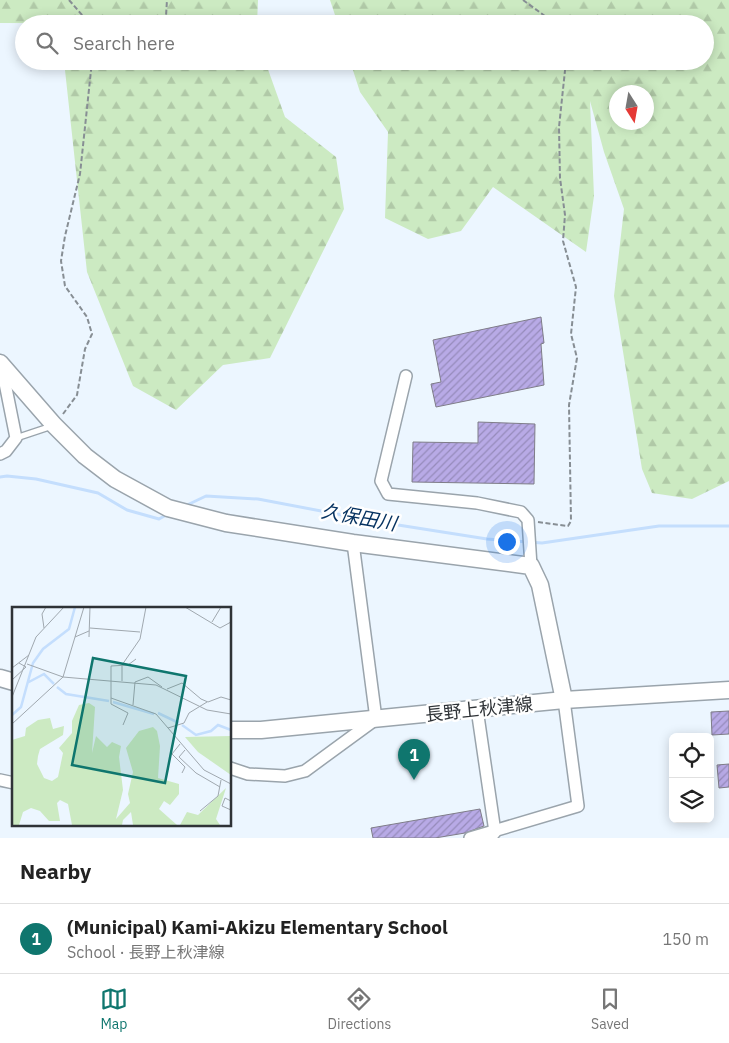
<!DOCTYPE html>
<meta charset="utf-8">
<style>
:root{--surface:#fff;--page:#f6f6f6;--text:#222;--muted:#767676;--line:#e0e0e0;--accent:#0f766e}
body{margin:0;font-family:"IBM Plex Sans","Noto Sans JP",sans-serif;background:var(--page);color:var(--text)}
.controls{position:absolute;right:15px;bottom:15px;display:grid;overflow:hidden;border-radius:8px;box-shadow:0 2px 12px #0003}
.controls button{width:45px;height:45px;display:grid;place-items:center;padding:0;border:0;border-bottom:1px solid var(--line);background:var(--surface);color:var(--text);font:25px sans-serif}
.compass{position:absolute;left:609px;top:85px;width:45px;height:45px;border-radius:50%;background:var(--surface);box-shadow:0 2px 12px #0003;rotate:169deg}
.you{position:absolute;left:506px;top:541px;width:18px;height:18px;margin:-12px;border:4px solid #fff;border-radius:50%;background:#1a73e8;box-shadow:0 0 0 8px #1a73e833}
.badge{display:grid;place-items:center;width:32px;height:32px;border-radius:50%;background:var(--accent);color:#fff;font-size:16px;font-weight:700}
.pin{position:absolute;translate:-50% -41px;filter:drop-shadow(0 1px 2px #0008)}
.pin::after{content:'';position:absolute;top:26px;width:18px;height:15px;background:inherit;clip-path:polygon(0 0,100% 0,50% 100%)}
.list{margin:0;padding:0;list-style:none}
h2{display:flex;justify-content:space-between;align-items:center;height:65px;margin:0;padding:0 20px;font-size:21px}
h2 small{font-size:16px;font-weight:400;color:var(--muted)}
.list li{display:grid;grid-template-columns:32px 1fr auto;gap:15px;align-items:center;box-sizing:border-box;height:70px;padding:0 20px;border-top:1px solid var(--line)}
.list b{display:block;font-size:19px;white-space:nowrap}
.list p{margin:0;font-size:16px;white-space:nowrap;color:var(--muted)}
.list em{font-size:16px;font-style:normal;color:var(--muted)}
.icon{flex:none;width:28px;height:28px;fill:none;stroke:currentColor;stroke-width:2;stroke-linecap:round;stroke-linejoin:round}
.map{position:relative;flex:none;width:729px;height:838px;overflow:hidden}
.search{position:absolute;background:var(--surface);box-shadow:0 2px 12px #0003;left:15px;right:15px;top:15px;height:55px;display:flex;align-items:center;gap:12px;box-sizing:border-box;padding:0 18px;border-radius:28px;color:var(--muted);font-size:19px}
.sheet{height:135px;background:var(--surface)}
nav{display:flex;justify-content:space-around;align-items:center;box-sizing:border-box;height:70px;border-top:1px solid var(--line);background:var(--surface);font-size:14px;color:var(--muted)}
nav a{display:grid;justify-items:center;gap:2px}
nav .on{color:var(--accent)}
.map>svg:first-child{display:block}
.forest{fill:url(#forest-firs);fill-rule:evenodd}
.lines{fill:none;stroke-linecap:round;stroke-linejoin:round}
.stream{stroke:#c4defd;stroke-width:3}
.building{fill:url(#building-hatch);stroke:#7f7d88}
.lane-casing{stroke:#9aa4ac;stroke-width:8}
.street-casing{stroke:#9aa4ac;stroke-width:14}
.secondary-casing{stroke:#9aa4ac;stroke-width:19}
.path{stroke:#878e94;stroke-width:2;stroke-dasharray:5 2.5;stroke-linecap:butt}
.lane{stroke:#fff;stroke-width:5.5}
.street{stroke:#fff;stroke-width:11}
.secondary{stroke:#fff;stroke-width:16}
.labels{text-anchor:middle;dominant-baseline:central;stroke-width:5;stroke-linejoin:round;paint-order:stroke}
.street-label{font-size:18px;fill:#2f3337;stroke:#fff}
.water-label{font-size:19px;font-style:italic;fill:#073361;stroke:#fff}
.inset-river{fill:none;stroke:#c4defd;stroke-width:2.5}
.inset-road{fill:none;stroke:#a0a8af;stroke-width:1}
.view{fill:#0f766e;fill-opacity:0.15;stroke:#0f766e;stroke-width:2.5}
.inset-edge{fill:none;stroke:#2f3337;stroke-width:2.5}
</style>
<div class="map">
<svg width="729" height="838" viewBox="0 0 729 838">
<defs>
<pattern id="forest-firs" width="22" height="20" patternUnits="userSpaceOnUse" patternTransform="scale(1.25)"><rect width="22" height="20" fill="#cceac2"/><path d="M5 1l3.5 6h-7zM16 11l3.5 6h-7z" fill="#b0c9a7"/></pattern>
<pattern id="building-hatch" width="6" height="6" patternUnits="userSpaceOnUse" patternTransform="scale(1.25)"><rect width="6" height="6" fill="#b8aae6"/><path d="M-1 1l2-2M0 6l6-6M5 7l2-2" fill="none" stroke="#968bbb"/></pattern>
</defs>
<rect width="100%" height="100%" fill="#ecf6ff"/>
<!-- forest -->
<g class="forest">
<path d="M0 0H258L257 24 0 23Z"/>
<path d="M330 0H729V481L692 499 652 493 642 469 614 296 624 209 604 152 590 101 594 196 586 252 493 187 461 231 428 239 385 218 388 132 360 92 350 61H705V24H338ZM646 92V122H616V92Z"/>
<path d="M64 61H265L285 117 336 157 344 209 270 358 223 365 176 410 133 386 87 272Z"/>
</g>
<g class="lines">
<!-- stream -->
<g class="stream">
<path d="M0 477 7 476 36 479 98 493 127 510 159 519 168 514"/>
<path d="M185 506 206 496 258 499 379 522 487 539 542 543 659 526H729"/>
</g>
</g>
<!-- building -->
<g class="building">
<path d="M541 317 544 343 541 344 544 385 436 407 431 384 441 382 433 340Z"/>
<path d="M478 422 535 424 534 484 412 482 413 442 478 443Z"/>
<path d="M729 711V734L712 735 711 712Z"/>
<path d="M729 764V787L719 788 717 765Z"/>
<path d="M480 809 484 826 465 833 435 838H373L371 828Z"/>
</g>
<g class="lines">
<defs>
<path id="lane" d="M16 438 52 426"/>
<g id="street">
<path d="M406 376 381 481 388 494 477 503 521 512 528 520 531 566"/>
<path d="M0 454 6 451 16 438 2 368"/>
<path d="M477 709 495 832 491 837"/>
<path d="M230 768 248 774 285 776 305 771 376 719 353 543"/>
<path d="M0 780 14 783"/>
<path d="M470 838 578 806 564 700"/>
</g>
<g id="secondary">
<path d="M0 363 54 425 85 456 115 479 168 508 226 523 353 543 531 566 540 585 564 700"/>
<path d="M0 678 14 682"/>
<path d="M230 730H261L564 700 729 690"/>
</g>
</defs>
<!-- lane casing -->
<use href="#lane" class="lane-casing"/>
<!-- street casing -->
<use href="#street" class="street-casing"/>
<!-- secondary casing -->
<use href="#secondary" class="secondary-casing"/>
<!-- path -->
<g class="path">
<path d="M69 0 90 24"/>
<path d="M523 0 549 19 552 24"/>
<path d="M155 24 166 16 167 0"/>
<path d="M63 414 77 395 85 349 92 334 87 317 65 286 61 261 65 236 80 174 92 61"/>
<path d="M538 522 568 526 571 521 569 405 577 358 571 334 576 287 563 241 565 215 560 178 559 127 566 61"/>
</g>
<!-- lane -->
<use href="#lane" class="lane"/>
<!-- street -->
<use href="#street" class="street"/>
<!-- secondary -->
<use href="#secondary" class="secondary"/>
</g>
<g class="labels">
<!-- street labels -->
<g class="street-label">
<text transform="translate(479 709) rotate(-6)">長野上秋津線</text>
</g>
<!-- water labels -->
<g class="water-label">
<text transform="translate(359 517) rotate(10)">久保田川</text>
</g>
</g>
<!-- overview -->
<g transform="translate(12 607)">
<rect width="219" height="219" fill="#ecf6ff"/>
<path d="M77 96 83 100 80 146 84 129 95 140 100 135 109 139 107 150 111 183 104 212 118 196 116 187 121 165 114 141 127 124 141 120 145 124 148 139 146 171 167 177V187L158 198 152 194 147 202 165 218H121L119 205 111 213 110 218H60L56 197 48 193 45 196 48 214H37L28 204 19 201 11 205 7 218H0V133L13 129 14 121 26 113 38 111 41 122 52 119 51 128 28 142 26 149 25 157 32 171 40 174 46 170 51 146 47 141 60 126V114L67 98ZM219 129V168L186 145 173 130ZM214 181 204 212 208 218H168L175 205 186 208Z" fill="#cceac2"/>
<path class="inset-river" d="M15 76 32 67 42 77M45 80 54 87 97 94M101 95 142 107M146 106 167 116M0 108 9 100 21 56 31 42 57 22 63 0M170 118 184 128 199 124 206 118 219 123"/>
<path class="inset-road" d="M173 0 208 21 219 15M200 15 209 0M32 21 30 7 34 0M78 21 128 25M63 30 77 24M77 30 78 0M15 57 51 70M0 61 17 48M51 70 144 78 195 103 219 107M0 73 14 60 7 56M110 74V58L128 32 134 0M155 82 170 76 189 92 196 95 209 90 219 93M0 90 24 30 52 0M99 91 144 107 192 163 219 177M121 98 123 75 136 70 150 80M0 117 51 70 72 0M111 118 116 106 99 97V59L116 58 124 52M156 121 172 116 177 106 195 95M168 137 160 147 173 160 170 166M173 143 167 150 184 166 208 180M219 194 213 191 210 199 219 203M188 204 206 189 209 173"/>
<path class="view" d="M81 51 174 69 153 176 60 158Z"/>
<rect width="219" height="219" class="inset-edge"/>
</g>
</svg>
<div class="controls">
<button><svg class="icon" aria-label="locate" viewBox="0 0 24 24"><circle cx="12" cy="12" r="6"/><path d="M12 2v4M12 18v4M2 12h4M18 12h4"/></svg></button>
<button><svg class="icon" aria-label="layers" viewBox="0 0 24 24"><path d="M12 4l9 5-9 5-9-5zM3 14l9 5 9-5"/></svg></button>
</div>
<svg class="compass" viewBox="-18 -18 36 36"><path d="M0-13l5 13h-10z" fill="#e53935"/><path d="M0 13l5-13h-10z" fill="#767676"/></svg>
<div class="you"></div>
<div class="pin badge" style="left:414px;top:780px">1</div>
<div class="search"><svg class="icon" aria-label="search" viewBox="0 0 24 24"><circle cx="10" cy="10" r="6"/><path d="M15 15l6 6"/></svg>Search here</div>
</div>
<section class="sheet">
<h2>Nearby<small></small></h2>
<ul class="list">
<li><span class="badge">1</span><div><b>(Municipal) Kami-Akizu Elementary School</b><p>School · 長野上秋津線</p></div><em>150 m</em></li>
</ul>
</section>
<nav>
<a class="on"><svg class="icon" aria-label="map" viewBox="0 0 24 24"><path d="M3 6l6-2 6 2 6-2v14l-6 2-6-2-6 2zM9 4v14M15 6v14"/></svg>Map</a>
<a><svg class="icon" aria-label="directions" viewBox="0 0 24 24"><path d="M12 3l9 9-9 9-9-9zM9 14v-3h6M13 9l2 2-2 2"/></svg>Directions</a>
<a><svg class="icon" aria-label="saved" viewBox="0 0 24 24"><path d="M7 4h10v16l-5-4-5 4z"/></svg>Saved</a>
</nav>
